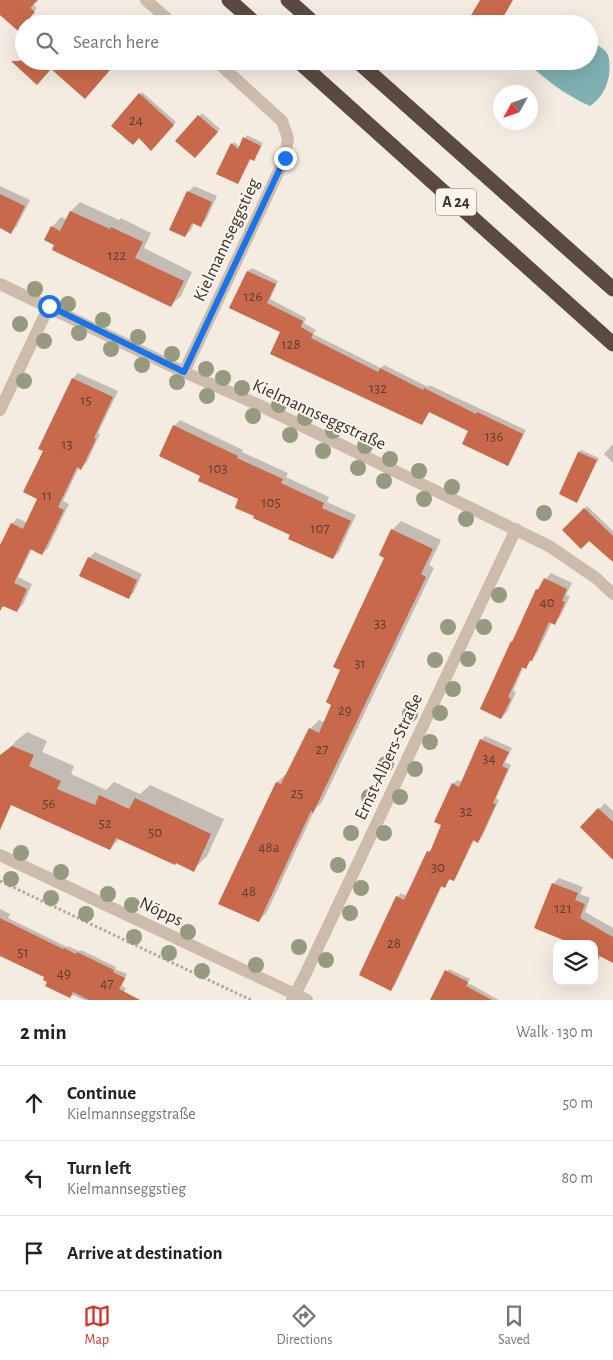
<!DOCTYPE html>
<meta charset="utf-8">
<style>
:root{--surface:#fff;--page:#f2f2f2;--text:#222;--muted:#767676;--line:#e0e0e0;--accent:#d93025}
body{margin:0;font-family:"Alegreya Sans",sans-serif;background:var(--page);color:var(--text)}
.controls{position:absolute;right:15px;bottom:15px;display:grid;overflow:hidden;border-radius:10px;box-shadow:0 5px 20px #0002}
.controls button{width:45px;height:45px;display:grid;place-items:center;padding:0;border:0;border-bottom:1px solid var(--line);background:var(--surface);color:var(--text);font:25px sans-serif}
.compass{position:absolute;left:493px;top:85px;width:45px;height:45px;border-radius:50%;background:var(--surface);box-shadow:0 5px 20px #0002;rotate:230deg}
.stop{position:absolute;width:15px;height:15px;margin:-11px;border:4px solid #1a73e8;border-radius:50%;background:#fff}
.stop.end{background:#1a73e8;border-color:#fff;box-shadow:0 1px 5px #0008}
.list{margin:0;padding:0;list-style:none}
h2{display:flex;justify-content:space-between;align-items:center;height:65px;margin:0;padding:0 20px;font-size:21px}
h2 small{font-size:16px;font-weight:400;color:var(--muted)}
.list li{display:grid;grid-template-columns:32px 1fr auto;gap:15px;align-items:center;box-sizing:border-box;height:75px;padding:0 20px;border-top:1px solid var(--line)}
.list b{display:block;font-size:19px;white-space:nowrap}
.list p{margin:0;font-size:16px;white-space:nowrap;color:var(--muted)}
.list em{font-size:16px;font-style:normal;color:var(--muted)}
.icon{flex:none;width:28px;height:28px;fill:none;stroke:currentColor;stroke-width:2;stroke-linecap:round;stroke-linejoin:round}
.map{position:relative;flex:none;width:613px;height:1000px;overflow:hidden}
.search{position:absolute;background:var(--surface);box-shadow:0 5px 20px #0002;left:15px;right:15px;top:15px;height:55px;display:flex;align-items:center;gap:12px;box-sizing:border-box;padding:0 18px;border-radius:28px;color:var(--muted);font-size:19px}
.sheet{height:290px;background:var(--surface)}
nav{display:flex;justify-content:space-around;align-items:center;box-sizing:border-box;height:70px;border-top:1px solid var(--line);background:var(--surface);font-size:14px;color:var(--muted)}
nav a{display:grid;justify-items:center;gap:2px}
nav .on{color:var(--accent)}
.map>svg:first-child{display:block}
.water{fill:#7fb0b2}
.shadow{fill:#0003}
.building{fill:#c8694b}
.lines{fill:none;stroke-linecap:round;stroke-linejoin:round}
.path{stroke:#b9a596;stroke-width:3;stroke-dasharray:2.5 2.5;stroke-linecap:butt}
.minor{stroke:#cdbbac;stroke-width:12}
.motorway{stroke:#5c4a42;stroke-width:15}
.tree{fill:#969b7f}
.route{stroke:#1a73e8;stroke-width:6}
.labels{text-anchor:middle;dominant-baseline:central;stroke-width:4;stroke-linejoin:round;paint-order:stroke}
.number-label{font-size:15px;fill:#5e3e33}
.shield{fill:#fbf5ee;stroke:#756b66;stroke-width:1}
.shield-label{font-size:16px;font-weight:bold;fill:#3b302b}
.street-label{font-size:18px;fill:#3b302b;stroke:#fbf5ee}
</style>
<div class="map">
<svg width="613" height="1000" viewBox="0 0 613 1000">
<rect width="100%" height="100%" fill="#f4ebe1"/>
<!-- water -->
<path class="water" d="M589 40C595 44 605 48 608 55 613 74 606 96 590 106 565 95 545 79 525 61H589Z"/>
<!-- shadow -->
<g class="shadow">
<path d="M0 0H35L33 4 37 8 30 16 39 24H24V35L1 14 0 16Z"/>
<path d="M24 56V61H107L113 66 89 94 51 68 16 64Z"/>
<path d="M142 92 176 122 151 149 139 137 112 126Z"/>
<path d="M202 113 220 129 195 157 177 141Z"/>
<path d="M247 135 263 143 256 156 254 159 251 158 238 183 232 144 234 142 240 147Z"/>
<path d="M0 186 30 200 17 226 11 232 0 227Z"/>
<path d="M194 186 217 196 206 220 200 225 194 223 191 230 185 236 171 229 188 192Z"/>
<path d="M80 202 119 220 121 218 151 233 144 248 192 272 181 296 171 305 56 245 52 227 61 217 67 220 71 211Z"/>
<path d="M252 268 278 281 270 299 306 318 304 323 316 330 313 334 381 368 384 365 428 387 429 385 526 430 511 461 508 464 470 430 430 411 422 424 282 332 231 307 248 271Z"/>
<path d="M78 373 118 391 98 433 100 434 87 462 81 468 79 467 63 501 69 504 48 548 42 554 32 549 18 577 32 584 23 605 17 610 0 603V548L12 524 17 518 28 523 38 498 44 451 73 378Z"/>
<path d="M180 420 243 450 242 452 288 473 286 477 329 497 327 502 356 515 339 552 333 558 255 516 240 498 202 476 174 426Z"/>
<path d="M613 444V463L604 454Z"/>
<path d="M581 450 599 458 577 501 579 452Z"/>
<path d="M587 506 613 531V560L589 540 563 530Z"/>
<path d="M401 521 441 540 429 565 434 568 322 802 315 809 267 912 259 921 220 903 277 782 286 774 288 775 310 729 319 720 325 723 386 557 392 530Z"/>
<path d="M95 552 142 574 134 592 129 597 89 558Z"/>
<path d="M551 573 572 583 566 595 570 596 560 617 554 623 552 622 537 653 526 667 524 666 513 691 516 692 507 712 501 718 512 642 516 638 537 590Z"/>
<path d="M27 732 47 741 42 752 74 766 71 774 106 790 114 782 140 794 150 785 224 819 207 856 193 870 120 838 110 849 0 798V759L16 741Z"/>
<path d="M485 736 512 748 505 762 511 765 496 798 499 800 482 837 478 841 474 840 457 875 453 879 451 878 444 887 442 886 395 985 391 989 397 897 401 893 407 896 428 852 433 848 443 825 453 784 457 780 462 782 481 740Z"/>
<path d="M605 803 613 811V858L582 827Z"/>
<path d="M559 878 583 887 580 894 590 898 585 912 613 928V961L602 955 594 965V944L553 884Z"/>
<path d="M0 909 10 914 8 918 67 947 68 946 79 951 81 950 116 967 115 969 127 974 122 986 126 988 120 1000H84L73 995 70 997 48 981 46 977 0 955Z"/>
<path d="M449 969 470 979 468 983 499 1000H432Z"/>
</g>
<!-- building -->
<g class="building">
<path d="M0 0H38L30 8 35 12 18 31 0 15Z"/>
<path d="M480 0H513L499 24H466Z"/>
<path d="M11 61H100L110 70 85 99 51 69 37 85Z"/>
<path d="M139 93 174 125 151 151 139 138 133 145 111 126Z"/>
<path d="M198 115 218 132 195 158 175 141Z"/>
<path d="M243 137 261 146 254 161 250 159 238 184 216 174 231 143 238 149Z"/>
<path d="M187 191 212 202 201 227 192 223 185 237 169 230Z"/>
<path d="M0 194 25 206 11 234 0 228Z"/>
<path d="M70 211 110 229 111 227 143 242 135 258 184 281 171 307 52 250 54 245 44 240 51 226 60 231Z"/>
<path d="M247 271 276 284 267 303 303 321 301 327 313 334 311 338 378 372 380 368 423 390 424 388 476 414 477 412 523 434 508 466 462 444 468 431 429 412 422 425 270 354 280 332 229 308Z"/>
<path d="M72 378 113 397 94 438 96 439 81 470 77 467 58 507 64 510 42 555 30 549 14 583 27 589 17 612 3 606 0 611V545L11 523 23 529 37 499 23 492 43 451 38 449Z"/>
<path d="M173 425 238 456 237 458 283 479 281 483 324 503 322 508 351 521 333 559 288 539 290 535 253 518 254 516 235 508 238 499 198 481 200 476 159 456Z"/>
<path d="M578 452 597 460 577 503 559 494Z"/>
<path d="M584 508 613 536V562L589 541 581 549 562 530Z"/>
<path d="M391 529 433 549 421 574 426 577 313 813 311 811 259 922 218 904 276 782 281 784 309 728 319 733 331 705 326 702 340 670 333 667 384 558 379 555Z"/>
<path d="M88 557 137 580 129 599 79 576Z"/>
<path d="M544 578 567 589 562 601 565 602 555 625 549 622 532 661 530 660 526 669 522 667 508 697 511 699 501 719 480 709 511 641 512 642 536 589 538 590Z"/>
<path d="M480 739 509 752 502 766 508 769 493 803 496 804 478 843 473 840 454 881 449 879 445 888 441 886 391 991 359 975 396 896 404 900 427 851 430 852 441 825 434 822 452 783 459 787Z"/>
<path d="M12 746 34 755 29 766 61 781 57 789 95 805 99 795 129 809 135 798 211 834 194 872 176 863 175 865 116 838 110 850 11 805 0 830V755Z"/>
<path d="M598 808 613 822V860L580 827Z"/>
<path d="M552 883 578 893 575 900 585 904 580 918 613 937V963L594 953V944H573L534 928Z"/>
<path d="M0 918 63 949 64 948 76 954 77 952 114 970 113 972 125 978 119 989 140 1000H89L73 992 70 998 45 986 47 982 43 980 44 977 0 956Z"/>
<path d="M445 970 468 982 466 986 492 1000H430Z"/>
</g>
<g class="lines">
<!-- path -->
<path class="path" d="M0 881 251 1000"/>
<!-- minor -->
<g class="minor">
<path d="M146 0 173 24"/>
<path d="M0 284 184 372 261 406 549 546 596 578 613 594"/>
<path d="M184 372 285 158 288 138 282 121 216 61"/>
<path d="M0 410 49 306"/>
<path d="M0 855 307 1000"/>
<path d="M292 1000 304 977 516 529"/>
</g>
<!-- motorway -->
<g class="motorway">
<path d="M229 0 256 24"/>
<path d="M288 0 315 24"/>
<path d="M298 61 613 344"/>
<path d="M357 61 613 289"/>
</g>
</g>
<!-- trees -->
<g class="tree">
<circle cx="35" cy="289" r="8"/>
<circle cx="68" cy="304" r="8"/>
<circle cx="103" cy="320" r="8"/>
<circle cx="20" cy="324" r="8"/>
<circle cx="79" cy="333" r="8"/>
<circle cx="138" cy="337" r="8"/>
<circle cx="44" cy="341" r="8"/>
<circle cx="111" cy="349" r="8"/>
<circle cx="172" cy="354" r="8"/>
<circle cx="142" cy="365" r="8"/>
<circle cx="206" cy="369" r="8"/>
<circle cx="223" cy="378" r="8"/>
<circle cx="24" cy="381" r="8"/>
<circle cx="177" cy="382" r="8"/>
<circle cx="242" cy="388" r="8"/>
<circle cx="207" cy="396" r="8"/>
<circle cx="279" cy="405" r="8"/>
<circle cx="253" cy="416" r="8"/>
<circle cx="305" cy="418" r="8"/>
<circle cx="333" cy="431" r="8"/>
<circle cx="290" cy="435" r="8"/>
<circle cx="365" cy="446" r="8"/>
<circle cx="323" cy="451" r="8"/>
<circle cx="390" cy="459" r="8"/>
<circle cx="358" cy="468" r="8"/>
<circle cx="419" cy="471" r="8"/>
<circle cx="384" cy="481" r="8"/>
<circle cx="452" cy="487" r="8"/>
<circle cx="424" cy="499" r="8"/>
<circle cx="544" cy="513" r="8"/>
<circle cx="466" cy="519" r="8"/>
<circle cx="499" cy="595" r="8"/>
<circle cx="448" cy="627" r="8"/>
<circle cx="484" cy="627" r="8"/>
<circle cx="468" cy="659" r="8"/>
<circle cx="435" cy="660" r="8"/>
<circle cx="453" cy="689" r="8"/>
<circle cx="440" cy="713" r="8"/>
<circle cx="410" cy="714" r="8"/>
<circle cx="430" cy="742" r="8"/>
<circle cx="386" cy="764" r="8"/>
<circle cx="415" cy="769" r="8"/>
<circle cx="369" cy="797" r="8"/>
<circle cx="400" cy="797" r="8"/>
<circle cx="351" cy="833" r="8"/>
<circle cx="384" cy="833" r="8"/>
<circle cx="21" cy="853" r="8"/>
<circle cx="338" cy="865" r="8"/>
<circle cx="61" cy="872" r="8"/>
<circle cx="11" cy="879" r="8"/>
<circle cx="361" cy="888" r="8"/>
<circle cx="108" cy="894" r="8"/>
<circle cx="51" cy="898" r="8"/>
<circle cx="132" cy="905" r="8"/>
<circle cx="350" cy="913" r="8"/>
<circle cx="86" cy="914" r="8"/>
<circle cx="188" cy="932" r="8"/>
<circle cx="134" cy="937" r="8"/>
<circle cx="299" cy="947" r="8"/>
<circle cx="169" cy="953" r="8"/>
<circle cx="326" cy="960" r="8"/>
<circle cx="256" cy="965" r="8"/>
<circle cx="202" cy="971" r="8"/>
</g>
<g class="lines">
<!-- route -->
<path class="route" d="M49 306 184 372 285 158"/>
</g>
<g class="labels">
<!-- number labels -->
<g class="number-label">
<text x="136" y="120">24</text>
<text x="117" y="255">122</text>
<text x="253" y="296">126</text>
<text x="291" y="344">128</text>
<text x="378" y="388">132</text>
<text x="86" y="400">15</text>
<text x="494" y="436">136</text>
<text x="67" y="444">13</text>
<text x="218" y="468">103</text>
<text x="47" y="495">11</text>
<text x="271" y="502">105</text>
<text x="320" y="528">107</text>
<text x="547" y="602">40</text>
<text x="380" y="623">33</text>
<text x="360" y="663">31</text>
<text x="345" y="710">29</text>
<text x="322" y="749">27</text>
<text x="489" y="758">34</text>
<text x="297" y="793">25</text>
<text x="49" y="803">56</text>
<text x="466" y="811">32</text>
<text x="105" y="823">52</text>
<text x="155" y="832">50</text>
<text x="269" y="847">48a</text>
<text x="438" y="867">30</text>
<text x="249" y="891">48</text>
<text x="563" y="908">121</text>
<text x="394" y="943">28</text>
<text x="23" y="952">51</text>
<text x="64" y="973">49</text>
<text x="107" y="983">47</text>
</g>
<!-- shield labels -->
<rect class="shield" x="436" y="188.5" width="40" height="27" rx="4"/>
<g class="shield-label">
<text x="456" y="202">A 24</text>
</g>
<!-- street labels -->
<g class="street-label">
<text transform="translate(227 240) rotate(-65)">Kielmannseggstieg</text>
<text transform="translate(319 415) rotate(25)">Kielmannseggstraße</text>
<text transform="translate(389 757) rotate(-65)">Ernst-Albers-Straße</text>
<text transform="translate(161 912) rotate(25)">Nöpps</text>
</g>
</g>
</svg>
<div class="controls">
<button><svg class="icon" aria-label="layers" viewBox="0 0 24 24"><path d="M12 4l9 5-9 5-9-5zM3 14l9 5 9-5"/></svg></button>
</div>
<svg class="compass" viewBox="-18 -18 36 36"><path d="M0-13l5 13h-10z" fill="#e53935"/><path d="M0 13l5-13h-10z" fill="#767676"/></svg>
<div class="stop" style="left:49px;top:306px"></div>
<div class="stop end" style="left:285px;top:158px"></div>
<div class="search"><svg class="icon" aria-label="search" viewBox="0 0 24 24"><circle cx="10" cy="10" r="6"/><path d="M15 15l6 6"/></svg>Search here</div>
</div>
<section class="sheet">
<h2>2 min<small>Walk · 130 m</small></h2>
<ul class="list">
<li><svg class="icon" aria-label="ahead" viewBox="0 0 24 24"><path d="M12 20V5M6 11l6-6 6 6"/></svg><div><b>Continue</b><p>Kielmannseggstraße</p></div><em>50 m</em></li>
<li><svg class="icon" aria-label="left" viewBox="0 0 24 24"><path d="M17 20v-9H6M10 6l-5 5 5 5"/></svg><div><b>Turn left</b><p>Kielmannseggstieg</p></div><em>80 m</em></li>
<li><svg class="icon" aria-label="arrive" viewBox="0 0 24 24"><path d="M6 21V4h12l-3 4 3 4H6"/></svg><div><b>Arrive at destination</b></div></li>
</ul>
</section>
<nav>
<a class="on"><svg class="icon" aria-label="map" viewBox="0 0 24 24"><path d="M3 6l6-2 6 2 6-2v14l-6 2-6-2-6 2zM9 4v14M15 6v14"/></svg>Map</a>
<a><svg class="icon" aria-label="directions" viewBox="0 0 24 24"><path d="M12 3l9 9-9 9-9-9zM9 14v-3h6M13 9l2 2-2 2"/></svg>Directions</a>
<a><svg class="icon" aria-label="saved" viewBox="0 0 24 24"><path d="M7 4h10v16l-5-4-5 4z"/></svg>Saved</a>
</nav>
